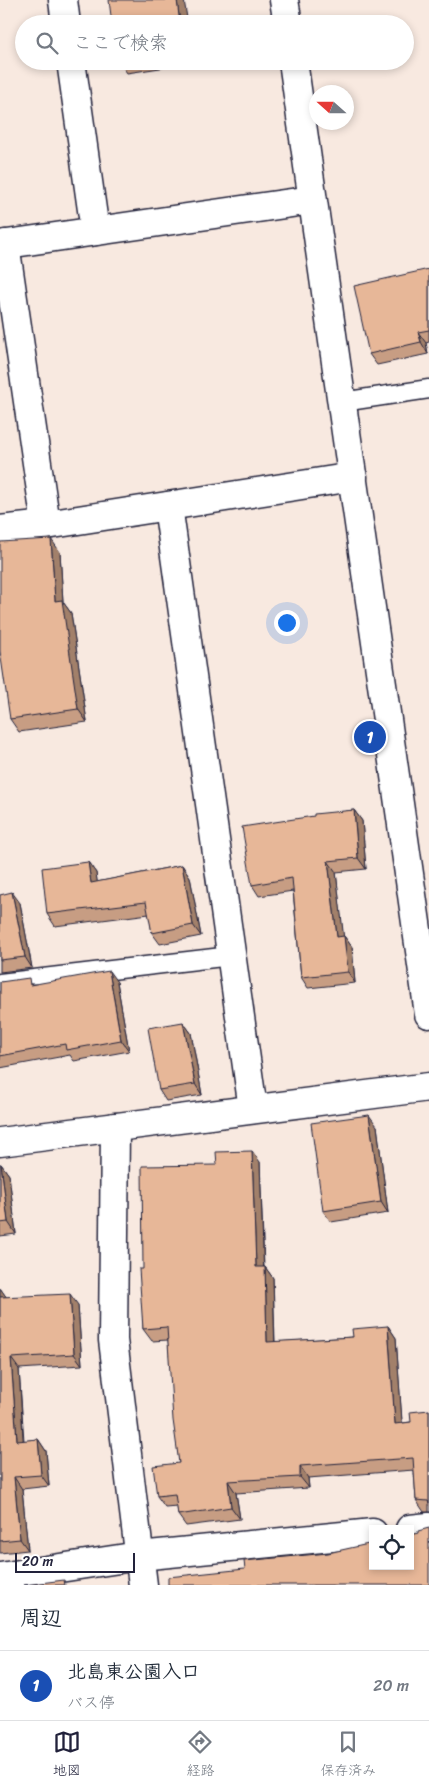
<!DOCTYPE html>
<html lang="ja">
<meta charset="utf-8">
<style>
:root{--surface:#fff;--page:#f2f2f3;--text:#1f2937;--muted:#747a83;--line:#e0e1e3;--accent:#22223b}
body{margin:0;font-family:Sriracha,"Klee One",sans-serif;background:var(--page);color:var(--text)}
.controls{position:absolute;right:15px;bottom:15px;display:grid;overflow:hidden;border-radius:0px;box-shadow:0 2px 8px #0003}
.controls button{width:45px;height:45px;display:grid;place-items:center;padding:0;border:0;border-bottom:1px solid var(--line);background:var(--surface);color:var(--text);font:25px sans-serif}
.compass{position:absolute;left:309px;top:85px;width:45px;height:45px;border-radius:50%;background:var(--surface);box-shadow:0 2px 8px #0003;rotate:291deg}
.scale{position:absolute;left:15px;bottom:12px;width:120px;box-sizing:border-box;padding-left:5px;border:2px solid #22223b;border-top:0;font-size:14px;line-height:18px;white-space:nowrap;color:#22223b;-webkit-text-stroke:4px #fff;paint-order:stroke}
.you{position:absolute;left:286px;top:622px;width:18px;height:18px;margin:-12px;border:4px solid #fff;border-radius:50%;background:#1a73e8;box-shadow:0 0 0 8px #1a73e833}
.badge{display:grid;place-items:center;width:32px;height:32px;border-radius:50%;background:var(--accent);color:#fff;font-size:16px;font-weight:700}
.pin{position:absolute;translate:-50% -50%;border:2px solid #fff;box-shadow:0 1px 5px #0006}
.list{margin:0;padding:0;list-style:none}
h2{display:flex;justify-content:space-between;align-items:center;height:65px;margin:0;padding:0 20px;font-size:21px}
h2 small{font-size:16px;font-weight:400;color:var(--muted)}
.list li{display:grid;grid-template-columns:32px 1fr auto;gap:15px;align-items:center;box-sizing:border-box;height:70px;padding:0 20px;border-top:1px solid var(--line)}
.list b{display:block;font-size:19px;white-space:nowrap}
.list p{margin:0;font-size:16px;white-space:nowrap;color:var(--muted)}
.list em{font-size:16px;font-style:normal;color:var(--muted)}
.icon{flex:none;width:28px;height:28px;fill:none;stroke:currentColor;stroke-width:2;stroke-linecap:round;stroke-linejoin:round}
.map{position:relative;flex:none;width:429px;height:1585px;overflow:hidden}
.search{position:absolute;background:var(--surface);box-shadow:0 2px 8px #0003;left:15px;right:15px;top:15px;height:55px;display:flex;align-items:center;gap:12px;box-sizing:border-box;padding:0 18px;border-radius:28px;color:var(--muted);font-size:19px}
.sheet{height:135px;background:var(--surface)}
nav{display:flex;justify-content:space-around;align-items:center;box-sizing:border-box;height:70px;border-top:1px solid var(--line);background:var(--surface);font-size:14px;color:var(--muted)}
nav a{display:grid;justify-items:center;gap:2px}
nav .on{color:var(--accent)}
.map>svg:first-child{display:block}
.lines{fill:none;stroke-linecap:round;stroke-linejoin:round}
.lane-casing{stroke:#22223b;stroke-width:21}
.street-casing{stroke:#22223b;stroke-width:31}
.lane{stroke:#fff;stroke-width:18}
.street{stroke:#fff;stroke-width:28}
.wall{fill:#c79d83;stroke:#22223b}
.shaded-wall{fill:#a2806a;stroke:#22223b}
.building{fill:#e7b798;stroke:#22223b}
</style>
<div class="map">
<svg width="429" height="1585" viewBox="0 0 429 1585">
<rect width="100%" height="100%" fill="#f8e9e0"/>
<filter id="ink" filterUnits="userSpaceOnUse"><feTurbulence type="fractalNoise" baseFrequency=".02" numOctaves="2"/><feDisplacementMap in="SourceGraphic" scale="10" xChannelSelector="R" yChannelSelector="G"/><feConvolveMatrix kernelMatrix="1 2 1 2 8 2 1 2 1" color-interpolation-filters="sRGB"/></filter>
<g filter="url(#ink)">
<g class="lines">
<defs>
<g id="lane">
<path d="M342 402 429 389"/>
<path d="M0 983 231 956"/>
</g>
<g id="street">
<path d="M63 0 66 24"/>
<path d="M284 0 288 24"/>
<path d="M71 61 95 231"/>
<path d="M293 61 429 1014"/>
<path d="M5 244 46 525"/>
<path d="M0 245 312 200"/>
<path d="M168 506 253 1109"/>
<path d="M0 530 46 525 353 477"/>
<path d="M115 1127 113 1340 143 1585"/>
<path d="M0 1142 429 1087"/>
<path d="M410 1529 429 1527"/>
<path d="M0 1577 139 1556 373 1533"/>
</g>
</defs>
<!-- lane casing -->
<use href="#lane" class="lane-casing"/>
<!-- street casing -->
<use href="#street" class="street-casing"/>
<!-- lane -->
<use href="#lane" class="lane"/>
<!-- street -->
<use href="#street" class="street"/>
</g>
<!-- wall -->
<g class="wall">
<path d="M119 61H193V63L127 73Z"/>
<path d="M429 269V342L426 343 428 354 377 365 369 354Z"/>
<path d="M60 552 63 602 71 613 87 722 19 732 10 719Z"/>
<path d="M354 810 362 821 366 869 336 872 343 936H344L352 947 355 983 308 988 301 977 293 891 259 896 252 885 314 816Z"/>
<path d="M88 862 96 873 97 882 182 865 190 877 201 936 160 944 152 933 149 914 55 926 47 914Z"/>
<path d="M0 895 20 903 32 968 0 972Z"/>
<path d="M0 982 33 984 117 982 129 1051 74 1061 70 1055 0 1068Z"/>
<path d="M183 1022 191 1033 202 1095 166 1101 159 1090Z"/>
<path d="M377 1126 388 1213 331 1222 323 1211Z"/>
<path d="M260 1162 264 1267H265L273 1278 275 1342 353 1337 388 1326 396 1338 402 1423 411 1422 429 1410V1512H424L416 1500 414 1470 308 1478 309 1488 236 1493 240 1519 186 1526 178 1515 177 1506 165 1507 157 1496 179 1463 168 1340 152 1341 143 1329V1269Z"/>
<path d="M0 1164H1L9 1175 16 1234 0 1236Z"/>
<path d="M0 1288 6 1297 78 1305 82 1365 19 1369 24 1441 38 1439 46 1451 49 1486 22 1489 28 1550 0 1553Z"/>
</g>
<!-- shaded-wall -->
<g class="shaded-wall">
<path d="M177 0H184L188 24H180Z"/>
<path d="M418 332 426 343 428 354 421 342Z"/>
<path d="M51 539 60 552 63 602 71 613 87 722 78 709 55 601Z"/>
<path d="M354 810 362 821 366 869 358 858Z"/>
<path d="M328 861 336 872 345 948 337 937Z"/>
<path d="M88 862 96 873 99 894 91 883Z"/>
<path d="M182 865 190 877 201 936 193 925Z"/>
<path d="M12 892 20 903 32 968 25 957Z"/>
<path d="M344 936 352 947 355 983 348 972Z"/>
<path d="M109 971 117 982 129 1051 121 1040Z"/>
<path d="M183 1022 191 1033 202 1095 195 1084Z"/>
<path d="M369 1115 377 1126 388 1213 381 1202Z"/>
<path d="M252 1151 260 1162 264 1279 256 1267Z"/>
<path d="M1 1164 9 1175 16 1234 8 1222Z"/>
<path d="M265 1267 273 1278 275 1354 267 1342Z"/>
<path d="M0 1288 7 1298 0 1297Z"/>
<path d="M70 1294 78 1305 82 1365 74 1354Z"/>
<path d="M388 1326 396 1338 403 1435 395 1424Z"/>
<path d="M11 1358 19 1369 24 1453 17 1441Z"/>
<path d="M38 1439 46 1451 49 1486 41 1475Z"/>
<path d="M300 1466 308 1478 309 1488 300 1477Z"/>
<path d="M14 1477 22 1489 28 1550 20 1539Z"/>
<path d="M228 1481 236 1493 240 1519 231 1507Z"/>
</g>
<!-- building -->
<g class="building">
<path d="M109 0H177L180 24H112Z"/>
<path d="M429 269V330L418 332 421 342 369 354 354 286Z"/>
<path d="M51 539 55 601 62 600 78 709 10 719 0 651V542Z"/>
<path d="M354 810 358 858 328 861 337 937 344 936 348 972 301 977 292 878 252 885 242 827 314 816V814Z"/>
<path d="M88 862 91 883 182 865 193 925 152 933 146 902 47 914 42 868Z"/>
<path d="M12 892 25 957 0 960V895Z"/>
<path d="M109 971 121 1040 66 1050 65 1044 0 1056V982L29 978 30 985Z"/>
<path d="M183 1022 195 1084 159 1090 148 1028Z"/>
<path d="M369 1115 381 1202 323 1211 311 1123Z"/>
<path d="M252 1151 256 1267H265L267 1342 353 1337 352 1329 388 1326 395 1424 411 1422 410 1412 429 1410V1503L428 1501 416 1500 413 1458 300 1466V1477L228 1481 231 1507 178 1515 175 1494 157 1496 153 1466 179 1463 173 1420 167 1327 143 1329 139 1269H143L142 1166 217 1165 216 1152Z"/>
<path d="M0 1164H1L8 1222 0 1223Z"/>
<path d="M70 1294 74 1354 11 1358 17 1441 38 1439 41 1475 14 1477 20 1539 0 1541V1297Z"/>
<path d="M429 1528V1585H168V1577L245 1569 244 1561 328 1553 373 1543V1566H410V1535L418 1533V1531Z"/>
<path d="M64 1580 65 1585H24Z"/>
</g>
</g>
</svg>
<div class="controls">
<button><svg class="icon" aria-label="locate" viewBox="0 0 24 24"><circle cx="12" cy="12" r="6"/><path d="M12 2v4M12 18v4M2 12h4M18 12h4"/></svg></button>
</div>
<svg class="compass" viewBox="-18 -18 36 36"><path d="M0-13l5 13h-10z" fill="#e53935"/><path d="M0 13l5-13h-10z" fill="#747a83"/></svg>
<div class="scale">20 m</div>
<div class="you"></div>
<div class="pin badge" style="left:370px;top:737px;background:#1a4fb4">1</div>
<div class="search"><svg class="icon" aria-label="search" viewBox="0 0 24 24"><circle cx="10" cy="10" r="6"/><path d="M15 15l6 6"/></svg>ここで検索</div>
</div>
<section class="sheet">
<h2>周辺<small></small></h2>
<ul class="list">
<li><span class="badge" style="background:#1a4fb4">1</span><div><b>北島東公園入口</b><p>バス停</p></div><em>20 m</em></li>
</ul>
</section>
<nav>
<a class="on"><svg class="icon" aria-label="map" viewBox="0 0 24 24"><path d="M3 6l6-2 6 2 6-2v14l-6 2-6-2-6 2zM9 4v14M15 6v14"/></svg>地図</a>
<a><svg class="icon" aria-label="directions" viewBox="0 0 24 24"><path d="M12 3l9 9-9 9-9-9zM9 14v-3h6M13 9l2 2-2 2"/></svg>経路</a>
<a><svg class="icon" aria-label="saved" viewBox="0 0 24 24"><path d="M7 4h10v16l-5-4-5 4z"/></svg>保存済み</a>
</nav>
